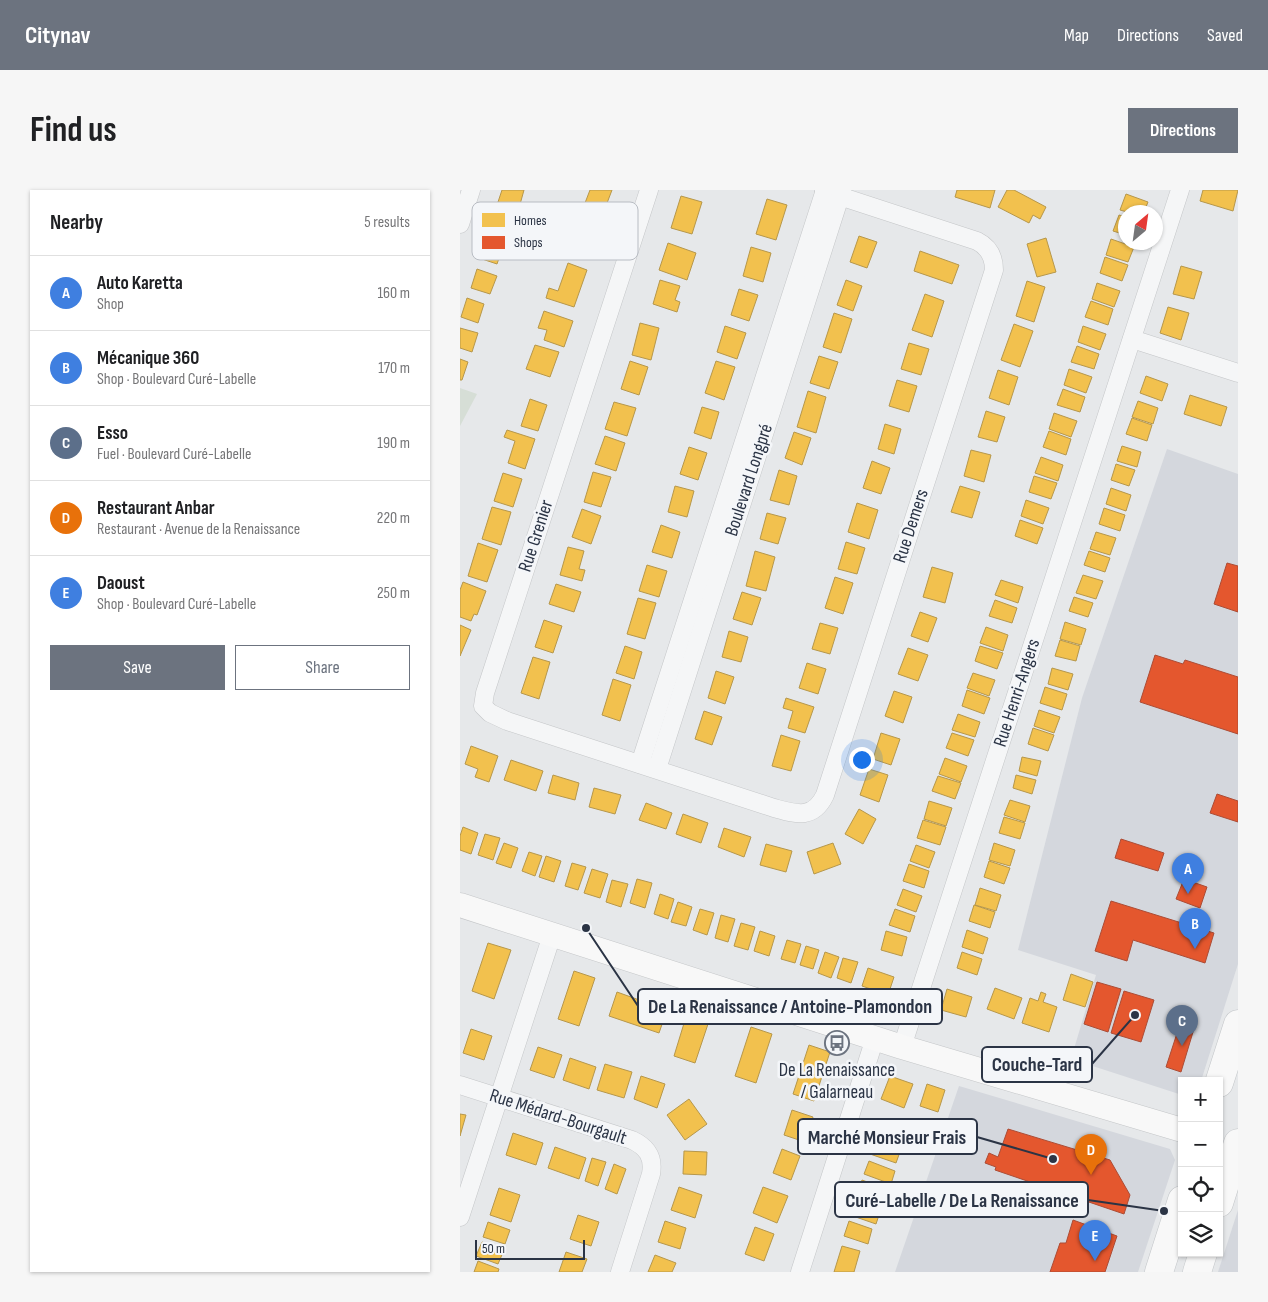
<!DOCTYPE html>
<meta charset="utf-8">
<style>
:root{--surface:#fff;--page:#f6f6f6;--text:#202124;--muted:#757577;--line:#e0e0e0;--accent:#6c737f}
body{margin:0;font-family:"Sofia Sans Condensed",sans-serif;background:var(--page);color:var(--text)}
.controls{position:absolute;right:15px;bottom:15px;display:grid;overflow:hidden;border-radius:0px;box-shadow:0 1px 4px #0004}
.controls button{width:45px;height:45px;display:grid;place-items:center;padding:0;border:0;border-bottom:1px solid var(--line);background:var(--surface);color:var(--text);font:25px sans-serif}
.compass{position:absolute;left:658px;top:15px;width:45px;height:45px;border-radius:50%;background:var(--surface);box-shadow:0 1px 4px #0004;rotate:29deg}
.scale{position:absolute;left:15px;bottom:12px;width:110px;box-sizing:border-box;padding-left:5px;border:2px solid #2b3445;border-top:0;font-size:14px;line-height:18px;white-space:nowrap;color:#2b3445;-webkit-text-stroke:4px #f4f6f9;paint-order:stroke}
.you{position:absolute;left:401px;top:569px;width:18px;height:18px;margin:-12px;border:4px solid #fff;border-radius:50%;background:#1a73e8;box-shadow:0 0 0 8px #1a73e833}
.badge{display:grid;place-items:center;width:32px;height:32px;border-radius:50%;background:var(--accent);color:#fff;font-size:16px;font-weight:700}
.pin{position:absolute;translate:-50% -41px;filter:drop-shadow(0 1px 2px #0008)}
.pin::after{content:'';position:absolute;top:26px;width:18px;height:15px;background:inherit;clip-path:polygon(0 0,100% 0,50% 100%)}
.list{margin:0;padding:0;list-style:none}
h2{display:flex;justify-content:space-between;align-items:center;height:65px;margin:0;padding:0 20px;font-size:21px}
h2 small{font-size:16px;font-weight:400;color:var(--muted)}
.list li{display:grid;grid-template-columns:32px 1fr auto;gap:15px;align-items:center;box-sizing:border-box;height:75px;padding:0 20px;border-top:1px solid var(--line)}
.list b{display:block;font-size:19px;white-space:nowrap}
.list p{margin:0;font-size:16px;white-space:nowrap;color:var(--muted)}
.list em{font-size:16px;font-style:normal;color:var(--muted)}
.actions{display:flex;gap:10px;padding:15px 20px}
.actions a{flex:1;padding:11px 0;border:1px solid var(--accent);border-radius:0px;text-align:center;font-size:18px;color:var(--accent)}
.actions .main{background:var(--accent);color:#fff}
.icon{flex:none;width:28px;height:28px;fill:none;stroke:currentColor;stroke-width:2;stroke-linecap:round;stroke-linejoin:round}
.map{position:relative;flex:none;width:778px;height:1082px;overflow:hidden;border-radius:0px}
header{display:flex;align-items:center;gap:30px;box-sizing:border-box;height:70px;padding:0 25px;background:var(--accent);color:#fff}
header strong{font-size:24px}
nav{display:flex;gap:28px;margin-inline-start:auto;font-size:18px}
.intro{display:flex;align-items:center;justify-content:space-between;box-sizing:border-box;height:120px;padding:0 30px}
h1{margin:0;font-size:35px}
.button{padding:12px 22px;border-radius:0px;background:var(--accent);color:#fff;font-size:18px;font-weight:700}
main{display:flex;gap:30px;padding:0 30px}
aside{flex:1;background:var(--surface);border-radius:0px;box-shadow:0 1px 4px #0004}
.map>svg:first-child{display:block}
.built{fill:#d4d7dd}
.green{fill:#d6ded6}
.homes{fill:#f2c14e;stroke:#b6974b}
.shops{fill:#e4572e;stroke:#ac4c35}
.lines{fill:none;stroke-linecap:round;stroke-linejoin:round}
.street-casing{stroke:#c4c6c8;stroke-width:19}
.secondary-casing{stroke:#c4c6c8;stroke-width:25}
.primary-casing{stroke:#c2c5c8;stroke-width:29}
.street{stroke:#f5f6f7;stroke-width:18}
.secondary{stroke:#f8f8f8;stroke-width:24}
.primary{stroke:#f8f8f8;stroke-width:28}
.labels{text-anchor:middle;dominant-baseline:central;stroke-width:5;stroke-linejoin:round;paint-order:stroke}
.street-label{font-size:19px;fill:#2b3445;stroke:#f4f6f9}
.poi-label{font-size:19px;fill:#2b3445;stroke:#f4f6f9}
.key{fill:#f4f6f9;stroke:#b8bcc3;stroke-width:1}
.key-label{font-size:14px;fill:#2b3445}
.leader{fill:none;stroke:#2b3445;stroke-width:2}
.callout-dot{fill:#2b3445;stroke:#f4f6f9;stroke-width:2}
.callout{fill:#f4f6f9;stroke:#2b3445;stroke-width:2}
.callout-label{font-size:20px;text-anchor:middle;font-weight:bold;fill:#2b3445}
</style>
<header>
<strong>Citynav</strong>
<nav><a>Map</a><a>Directions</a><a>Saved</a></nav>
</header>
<div class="intro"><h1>Find us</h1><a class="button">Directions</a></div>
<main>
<aside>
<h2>Nearby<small>5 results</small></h2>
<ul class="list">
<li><span class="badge" style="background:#3f7fe0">A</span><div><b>Auto Karetta</b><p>Shop</p></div><em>160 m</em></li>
<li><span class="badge" style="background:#3f7fe0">B</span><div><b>Mécanique 360</b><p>Shop · Boulevard Curé-Labelle</p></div><em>170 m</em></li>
<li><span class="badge" style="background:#5c6f8a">C</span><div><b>Esso</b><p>Fuel · Boulevard Curé-Labelle</p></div><em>190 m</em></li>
<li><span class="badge" style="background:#e8710a">D</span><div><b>Restaurant Anbar</b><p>Restaurant · Avenue de la Renaissance</p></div><em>220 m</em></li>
<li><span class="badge" style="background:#3f7fe0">E</span><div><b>Daoust</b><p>Shop · Boulevard Curé-Labelle</p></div><em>250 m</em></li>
</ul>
<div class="actions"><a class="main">Save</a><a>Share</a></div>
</aside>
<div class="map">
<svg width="778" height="1082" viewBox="0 0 778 1082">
<rect width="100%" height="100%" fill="#e6e8ea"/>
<!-- built -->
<g class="built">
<path d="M707 259 778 284V774L741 891H722V905L611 869 636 785 558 760 622 508Z"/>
<path d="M499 896 710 959 715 970 678 1082H435Z"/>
<path d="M778 1020V1082H758Z"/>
</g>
<!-- green -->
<path class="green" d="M0 198 17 204 0 236Z"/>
<!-- homes -->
<g class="homes">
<path d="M42 0H64L59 18 38 12Z"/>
<path d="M130 0H152L144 21 125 13Z"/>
<path d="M497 0H535L530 18 495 7Z"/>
<path d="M547 0H554L586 17 580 29 573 25 569 33 538 17Z"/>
<path d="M743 0H778L773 21 740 11Z"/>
<path d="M666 4 688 12 684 22H667L660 20Z"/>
<path d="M221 6 242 12 232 44 211 38Z"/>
<path d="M307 9 327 15 316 50 296 44Z"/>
<path d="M659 25 666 27V45L653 41Z"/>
<path d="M399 46 417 52 407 78 390 72Z"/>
<path d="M26 48 44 54 37 74 19 68Z"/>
<path d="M586 48 596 82 577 87 567 54Z"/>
<path d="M651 49 674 57 668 72 646 65Z"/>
<path d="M208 53 236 63 227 90 199 80Z"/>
<path d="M291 57 311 63 303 92 283 86Z"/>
<path d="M460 61 499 75 492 94 454 81Z"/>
<path d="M645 67 668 75 662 91 640 83Z"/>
<path d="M108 73 127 80 114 117 86 108 89 98 98 101Z"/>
<path d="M721 76 742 82 734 109 713 104Z"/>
<path d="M17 79 37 86 30 104 11 98Z"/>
<path d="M200 90 220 96 215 110 220 112 217 122 193 114Z"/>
<path d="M386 90 402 96 393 121 377 115Z"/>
<path d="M567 91 585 97 574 132 556 126Z"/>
<path d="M637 93 660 101 654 117 632 109Z"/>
<path d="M279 99 298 105 289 131 271 125Z"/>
<path d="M465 104 484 111 472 147 452 140Z"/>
<path d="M7 108 24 114 18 133 1 127Z"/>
<path d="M631 111 653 119 648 135 625 127Z"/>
<path d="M708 117 729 123 721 150 700 143Z"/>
<path d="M84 121 113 131 104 157 84 150 87 140 78 138Z"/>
<path d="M374 123 392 129 381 163 363 157Z"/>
<path d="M180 133 199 138 191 170 172 165Z"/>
<path d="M554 134 573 141 560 177 541 170Z"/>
<path d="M265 136 286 143 277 169 257 162Z"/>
<path d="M623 136 646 144 640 160 618 152Z"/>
<path d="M0 138 18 143 12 162 0 158Z"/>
<path d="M449 153 469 159 461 185 441 179Z"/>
<path d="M75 155 99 162 90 187 66 179Z"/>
<path d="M617 156 639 164 634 179 611 172Z"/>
<path d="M359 166 378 172 369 199 350 193Z"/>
<path d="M0 169 8 172 2 190H0Z"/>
<path d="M170 171 188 177 179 205 161 199Z"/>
<path d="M256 171 275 177 264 210 245 203Z"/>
<path d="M609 179 632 187 626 203 604 195Z"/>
<path d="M538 180 558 187 549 215 529 208Z"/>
<path d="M686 186 708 194 702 211 680 203Z"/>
<path d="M437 190 457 196 449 222 429 216Z"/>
<path d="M603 199 625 207 620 222 597 215Z"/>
<path d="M348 201 366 207 356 243 337 237Z"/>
<path d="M730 205 767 217 761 236 724 224Z"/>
<path d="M70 209 87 215 78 241 61 236Z"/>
<path d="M678 211 698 218 693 234 672 227Z"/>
<path d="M154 212 176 218 167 246 145 239Z"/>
<path d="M242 217 259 222 251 249 234 243Z"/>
<path d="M526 221 545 227 537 252 518 247Z"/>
<path d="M594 223 617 231 611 247 589 239Z"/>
<path d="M672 228 692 235 687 251 666 244Z"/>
<path d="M425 234 441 239 434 264 418 259Z"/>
<path d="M47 240 75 249 65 279 48 273 55 251 44 247Z"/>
<path d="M589 241 611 249 606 265 583 257Z"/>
<path d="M334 242 351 248 342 275 325 268Z"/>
<path d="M145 246 165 253 156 281 135 274Z"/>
<path d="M662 256 681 262 677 277 657 271Z"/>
<path d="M229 257 247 263 238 290 220 284Z"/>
<path d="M511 260 531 265 524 292 504 286Z"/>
<path d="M581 267 603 275 598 291 575 283Z"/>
<path d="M412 271 430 278 421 304 403 298Z"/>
<path d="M656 274 675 280 669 296 651 290Z"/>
<path d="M319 280 337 286 329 315 310 310Z"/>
<path d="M133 282 151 287 141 317 124 312Z"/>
<path d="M43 283 62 289 53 317 34 311Z"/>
<path d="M574 286 597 293 591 309 569 302Z"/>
<path d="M215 296 234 301 227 327 208 322Z"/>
<path d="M500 296 520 302 512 328 491 322Z"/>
<path d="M651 298 671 305 666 321 646 314Z"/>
<path d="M566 310 589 318 583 334 561 326Z"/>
<path d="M397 313 418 320 409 349 388 342Z"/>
<path d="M32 317 51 322 41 355 22 349Z"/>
<path d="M644 318 665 325 660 341 639 334Z"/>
<path d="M122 319 141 326 131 354 112 347Z"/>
<path d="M307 323 326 328 318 354 300 349Z"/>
<path d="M560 330 583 338 577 354 555 346Z"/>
<path d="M201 335 220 342 212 368 192 362Z"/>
<path d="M636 342 656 348 650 365 630 359Z"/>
<path d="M386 352 405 358 397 384 378 379Z"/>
<path d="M18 353 38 360 27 392 8 386Z"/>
<path d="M108 357 124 361 119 379 125 380 122 391 100 385Z"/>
<path d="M295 361 315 367 306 401 286 396Z"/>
<path d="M629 361 650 368 645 382 624 375Z"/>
<path d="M187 375 207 381 199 407 179 401Z"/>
<path d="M472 377 493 383 485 413 463 407Z"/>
<path d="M623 385 643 391 636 409 616 403Z"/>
<path d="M375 387 393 393 383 424 365 418Z"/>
<path d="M541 390 563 397 558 413 535 405Z"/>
<path d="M3 392 26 401 17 425 14 424 11 431 0 427V400Z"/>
<path d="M96 394 121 402 114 422 89 414Z"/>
<path d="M282 402 301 408 292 435 273 429Z"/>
<path d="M614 407 633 413 628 427 609 421Z"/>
<path d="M178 408 196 413 185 449 167 444Z"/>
<path d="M535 410 557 418 552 433 529 426Z"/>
<path d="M460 422 477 428 468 452 451 446Z"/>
<path d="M84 430 102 436 93 463 75 457Z"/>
<path d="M605 432 626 439 621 455 600 449Z"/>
<path d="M360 433 378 438 370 464 352 459Z"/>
<path d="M0 435 11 440 0 466Z"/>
<path d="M526 437 548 445 543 461 520 453Z"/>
<path d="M269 441 288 447 281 472 262 467Z"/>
<path d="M600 450 620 456 616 471 595 466Z"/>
<path d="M165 456 182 462 174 489 156 483Z"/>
<path d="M520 456 543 463 537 479 515 471Z"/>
<path d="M448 458 468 465 458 491 438 484Z"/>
<path d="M73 467 90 472 79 509 61 503Z"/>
<path d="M347 473 366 479 358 504 339 498Z"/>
<path d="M592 478 613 484 608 500 588 494Z"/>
<path d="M256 481 274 487 265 514 248 508Z"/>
<path d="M513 483 535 490 529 506 507 498Z"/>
<path d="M153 489 171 495 160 531 142 525Z"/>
<path d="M585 497 607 504 602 520 580 513Z"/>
<path d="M507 500 530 508 524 524 502 516Z"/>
<path d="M434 501 452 507 443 533 425 526Z"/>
<path d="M326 508 354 517 345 543 328 538 333 521 323 518Z"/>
<path d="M579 520 600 527 594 543 574 536Z"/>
<path d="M244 521 262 527 252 555 235 549Z"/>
<path d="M498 524 520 532 515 547 492 540Z"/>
<path d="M573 538 594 545 588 561 568 554Z"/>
<path d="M421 543 440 549 431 575 413 569Z"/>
<path d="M492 543 514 550 508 566 486 558Z"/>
<path d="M321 545 340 551 331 581 312 576Z"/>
<path d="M11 556 38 566 29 592 15 587 18 579 5 574Z"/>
<path d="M562 567 581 571 577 586 559 581Z"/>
<path d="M485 568 507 576 501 592 479 584Z"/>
<path d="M51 570 83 581 76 601 44 590Z"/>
<path d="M409 579 428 585 419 612 400 605Z"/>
<path d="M93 585 119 593 115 610 88 603Z"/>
<path d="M556 585 576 590 572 604 553 598Z"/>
<path d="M478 586 501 593 495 609 472 601Z"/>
<path d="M134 598 161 605 155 624 129 617Z"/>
<path d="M550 610 570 616 565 632 544 625Z"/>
<path d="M469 611 492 618 486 636 464 629Z"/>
<path d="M186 613 212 623 206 639 179 630Z"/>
<path d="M399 619 416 629 403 654 385 644Z"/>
<path d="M223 624 248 633 241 653 216 644Z"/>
<path d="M544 627 565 633 560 649 539 643Z"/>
<path d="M463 630 486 637 480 655 457 648Z"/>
<path d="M3 637 18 643 11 664 0 660V646Z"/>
<path d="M264 638 291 647 284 667 258 657Z"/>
<path d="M25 644 40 648 33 670 18 665Z"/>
<path d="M44 653 58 658 51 678 36 673Z"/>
<path d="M373 653 381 674 354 684 347 662Z"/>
<path d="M534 653 555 660 550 676 529 670Z"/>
<path d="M306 654 332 661 326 682 300 675Z"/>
<path d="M456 655 475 662 469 678 450 671Z"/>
<path d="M69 662 82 666 75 686 62 681Z"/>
<path d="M86 666 101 671 94 692 79 687Z"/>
<path d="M529 671 550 678 544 694 524 687Z"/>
<path d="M112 673 126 677 118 700 105 696Z"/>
<path d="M449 674 469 681 464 698 443 691Z"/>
<path d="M132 679 148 684 140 708 124 703Z"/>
<path d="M177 689 192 693 185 718 170 713Z"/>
<path d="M152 690 168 694 161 717 146 712Z"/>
<path d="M520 698 541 705 536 721 515 715Z"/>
<path d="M443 699 462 706 456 722 437 715Z"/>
<path d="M200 704 214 709 208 729 194 724Z"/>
<path d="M218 712 232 717 226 736 211 732Z"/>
<path d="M514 715 535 722 530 738 509 731Z"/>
<path d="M240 719 254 723 247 745 233 740Z"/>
<path d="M435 719 455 726 450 742 429 735Z"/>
<path d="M261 725 275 729 268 752 255 748Z"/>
<path d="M281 733 295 737 288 760 274 756Z"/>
<path d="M507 740 528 748 523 764 502 757Z"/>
<path d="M300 741 315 746 309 766 294 761Z"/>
<path d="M426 741 447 747 442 766 421 760Z"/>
<path d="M327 750 341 754 335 773 321 769Z"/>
<path d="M28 753 51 760 34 809 12 801Z"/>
<path d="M346 756 359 760 353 779 340 775Z"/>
<path d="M365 762 379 767 371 788 358 783Z"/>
<path d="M502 762 522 769 517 785 497 778Z"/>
<path d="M383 768 398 772 391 793 377 788Z"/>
<path d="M408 778 434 787 428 805 402 796Z"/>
<path d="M114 781 135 788 119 836 98 829Z"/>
<path d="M611 784 633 792 625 817 603 810Z"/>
<path d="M535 798 562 808 554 829 527 819Z"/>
<path d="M487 799 512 807 506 827 481 820Z"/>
<path d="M157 802 207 820 199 843 149 826Z"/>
<path d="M581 802 586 804 583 812 597 817 589 842 562 833 570 808 578 811Z"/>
<path d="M229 817 251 825 235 873 214 866Z"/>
<path d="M291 837 312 844 296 893 275 886Z"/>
<path d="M11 839 32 846 24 870 3 863Z"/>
<path d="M349 855 370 862 354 911 333 904Z"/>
<path d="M78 857 102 865 94 888 70 880Z"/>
<path d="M110 868 136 877 129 899 103 890Z"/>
<path d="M145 874 172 882 164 908 137 900Z"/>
<path d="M181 886 205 894 197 918 174 909Z"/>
<path d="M430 886 453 894 444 918 421 909Z"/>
<path d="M467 894 485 900 478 922 460 916Z"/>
<path d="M229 909 247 934 225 950 207 925Z"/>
<path d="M332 920 353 927 345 952 324 945Z"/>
<path d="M0 924 6 925 0 946Z"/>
<path d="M53 943 83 953 76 975 46 965Z"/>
<path d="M415 950 441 959 436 973 410 964Z"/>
<path d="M95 957 126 968 119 989 88 978Z"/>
<path d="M322 959 340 966 331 990 313 983Z"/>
<path d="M224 961 247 962 246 985 223 984Z"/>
<path d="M132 968 146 972 138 996 125 991Z"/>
<path d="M409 971 435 981 431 994 404 984Z"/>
<path d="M154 974 166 979 157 1004 145 999Z"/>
<path d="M402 990 426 999 421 1013 397 1004Z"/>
<path d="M219 997 242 1005 235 1028 211 1020Z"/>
<path d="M303 997 328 1006 317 1033 293 1023Z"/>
<path d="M39 998 60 1005 51 1032 30 1025Z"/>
<path d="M395 1010 421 1019 416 1034 390 1025Z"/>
<path d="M118 1025 139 1032 131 1056 110 1049Z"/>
<path d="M205 1031 226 1038 220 1059 198 1052Z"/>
<path d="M389 1031 412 1039 408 1054 384 1046Z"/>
<path d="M28 1032 50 1040 45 1054 23 1047Z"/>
<path d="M295 1037 314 1044 304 1071 285 1064Z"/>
<path d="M22 1052 44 1060 38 1074 16 1066Z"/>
<path d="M382 1056 400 1061 394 1082H374Z"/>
<path d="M106 1062 127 1069 122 1082H99Z"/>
<path d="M195 1065 216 1073 212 1082H188Z"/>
<path d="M18 1071 39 1079 38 1082H14Z"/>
</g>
<!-- shops -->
<g class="shops">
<path d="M767 373 778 376V422L754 414Z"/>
<path d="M695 465 723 474 725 470 778 487V544L680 512Z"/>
<path d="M757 604 778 611V632L750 623Z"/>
<path d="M661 649 704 663 698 681 655 668Z"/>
<path d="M724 689 747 697 740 718 716 709Z"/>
<path d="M651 711 754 743 745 773 673 750 667 771 635 761Z"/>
<path d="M637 792 661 799 648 842 624 834Z"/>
<path d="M664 801 694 810 681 852 651 843Z"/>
<path d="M722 828 736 832 721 882 706 877Z"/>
<path d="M548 939 650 970 670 1005 664 1024 535 980 536 977 525 973 529 963 538 967Z"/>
<path d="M613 1030 657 1046 645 1082H590L600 1053H606Z"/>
</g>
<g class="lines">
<defs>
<g id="street">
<path d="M189 0 25 503 23 516 30 523 47 531 314 618C336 624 353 630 365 605L534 80C534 67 529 57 517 51L364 1"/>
<path d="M0 34 11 0"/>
<path d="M672 149 778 183"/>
<path d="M180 574 365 0"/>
<path d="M197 579 382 0"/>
<path d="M442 857 720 0"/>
<path d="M0 895 172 950C187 957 194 967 191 984L160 1082"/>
<path d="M0 1027 92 745"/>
<path d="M340 1082 415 848"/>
</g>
<path id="secondary" d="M0 715 442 857 722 940"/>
<g id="primary">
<path d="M759 893 778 834"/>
<path d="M759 1013 778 953"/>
<path d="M699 1082 722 1010"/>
<path d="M737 1082 743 1063"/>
</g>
</defs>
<!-- street casing -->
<use href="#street" class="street-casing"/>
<!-- secondary casing -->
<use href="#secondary" class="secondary-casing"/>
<!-- primary casing -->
<use href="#primary" class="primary-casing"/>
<!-- street -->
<use href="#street" class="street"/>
<!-- secondary -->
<use href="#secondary" class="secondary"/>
<!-- primary -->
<use href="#primary" class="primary"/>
</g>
<!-- icons -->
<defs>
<symbol id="bus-ring" viewBox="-11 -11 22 22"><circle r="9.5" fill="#f4f6f9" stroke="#6c737f" stroke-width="1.5"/><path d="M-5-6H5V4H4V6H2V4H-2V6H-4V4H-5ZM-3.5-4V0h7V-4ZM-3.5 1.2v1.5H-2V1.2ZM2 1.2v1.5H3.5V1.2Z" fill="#6c737f"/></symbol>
</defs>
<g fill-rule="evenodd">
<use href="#bus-ring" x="363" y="839" width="28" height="28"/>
</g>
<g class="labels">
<!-- street labels -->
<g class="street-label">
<text transform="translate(289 290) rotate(-72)">Boulevard Longpré</text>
<text transform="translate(451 336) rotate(-72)">Rue Demers</text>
<text transform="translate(76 346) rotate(-72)">Rue Grenier</text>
<text transform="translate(557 503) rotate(-72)">Rue Henri-Angers</text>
<text transform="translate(98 927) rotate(18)">Rue Médard-Bourgault</text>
</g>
<!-- poi labels -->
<g class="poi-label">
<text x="377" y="880">De La Renaissance<tspan x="377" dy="22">/ Galarneau</tspan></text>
</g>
</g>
<!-- legend -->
<rect x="12" y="12" width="166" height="58" rx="8" class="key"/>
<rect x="22" y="23" width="23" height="14" fill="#f2c14e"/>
<rect x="22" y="46" width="23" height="13" fill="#e4572e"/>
<g class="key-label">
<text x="54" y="35">Homes</text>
<text x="54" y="57">Shops</text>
</g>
<!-- callouts -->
<path class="leader" d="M126 738L178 816M675 825L632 874M593 969L517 947M704 1021L628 1010"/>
<g class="callout-dot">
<circle cx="126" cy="738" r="5"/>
<circle cx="675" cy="825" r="5"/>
<circle cx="593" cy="969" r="5"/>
<circle cx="704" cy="1021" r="5"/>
</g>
<g class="callout">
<rect x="178" y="799" width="304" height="35" rx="5"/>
<rect x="522" y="857" width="110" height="35" rx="5"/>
<rect x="338" y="929" width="179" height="35" rx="5"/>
<rect x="375" y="992" width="253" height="35" rx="5"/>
</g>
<g class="callout-label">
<text x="330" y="823">De La Renaissance / Antoine-Plamondon</text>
<text x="577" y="881">Couche-Tard</text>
<text x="427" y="954">Marché Monsieur Frais</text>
<text x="502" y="1017">Curé-Labelle / De La Renaissance</text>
</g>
</svg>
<div class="controls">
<button>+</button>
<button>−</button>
<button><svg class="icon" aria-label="locate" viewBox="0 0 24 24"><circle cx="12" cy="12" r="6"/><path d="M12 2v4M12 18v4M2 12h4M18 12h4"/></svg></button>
<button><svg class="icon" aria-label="layers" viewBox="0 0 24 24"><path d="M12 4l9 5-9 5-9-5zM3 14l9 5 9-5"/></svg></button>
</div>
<svg class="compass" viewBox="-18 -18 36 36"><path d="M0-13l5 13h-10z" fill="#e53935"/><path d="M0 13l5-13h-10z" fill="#757577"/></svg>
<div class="scale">50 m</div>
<div class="you"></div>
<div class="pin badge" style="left:728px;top:704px;background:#3f7fe0">A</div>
<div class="pin badge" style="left:735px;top:759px;background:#3f7fe0">B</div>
<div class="pin badge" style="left:722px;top:856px;background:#5c6f8a">C</div>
<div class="pin badge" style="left:631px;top:985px;background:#e8710a">D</div>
<div class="pin badge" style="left:635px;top:1071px;background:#3f7fe0">E</div>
</div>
</main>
